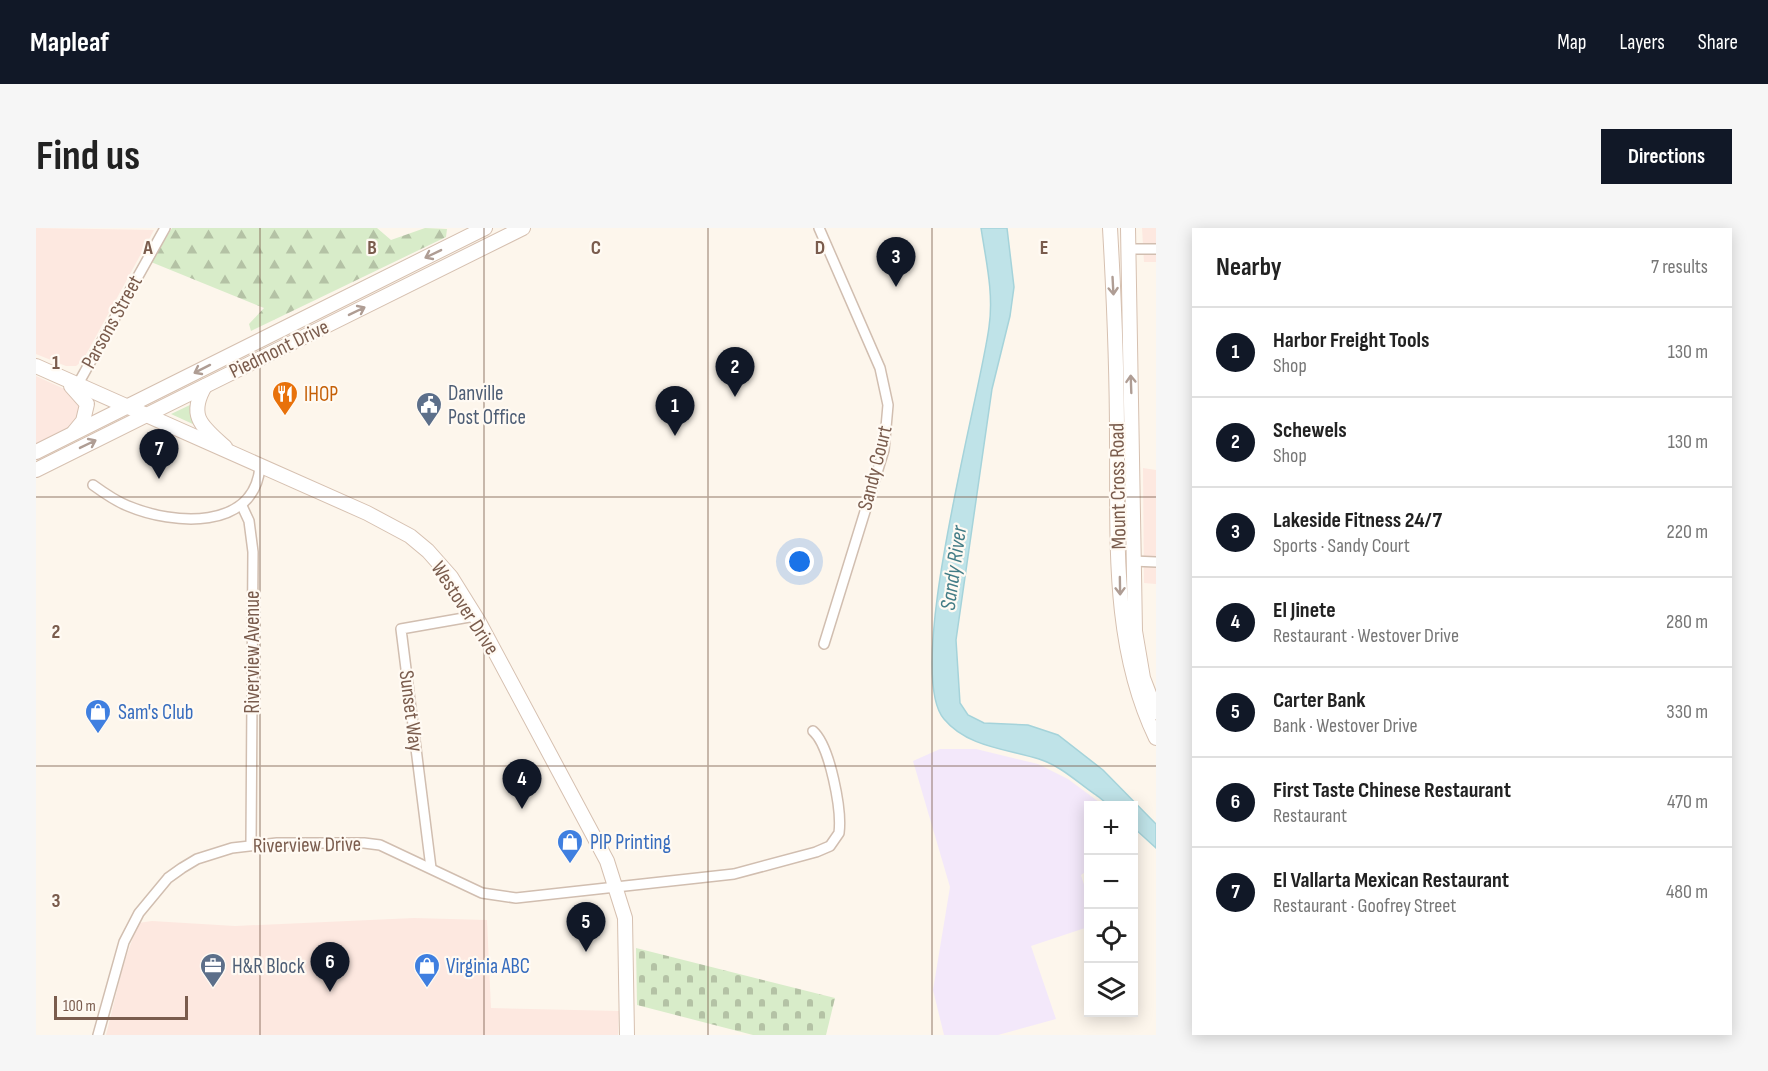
<!DOCTYPE html>
<meta charset="utf-8">
<style>
:root{--surface:#fff;--page:#f6f6f6;--text:#222;--muted:#767676;--line:#e0e0e0;--accent:#111827}
body{margin:0;font-family:"Sofia Sans Condensed",sans-serif;background:var(--page);color:var(--text)}
.controls{position:absolute;right:18px;bottom:18px;display:grid;overflow:hidden;border-radius:0px;box-shadow:0 3px 15px #0003}
.controls button{width:54px;height:54px;display:grid;place-items:center;padding:0;border:0;border-bottom:2px solid var(--line);background:var(--surface);color:var(--text);font:30px sans-serif}
.scale{position:absolute;left:18px;bottom:15px;width:134px;box-sizing:border-box;padding-left:6px;border:3px solid #7a5c4d;border-top:0;font-size:16px;line-height:21px;white-space:nowrap;color:#7a5c4d;-webkit-text-stroke:4px #fffaf3;paint-order:stroke}
.you{position:absolute;left:764px;top:334px;width:21px;height:21px;margin:-15px;border:4px solid #fff;border-radius:50%;background:#1a73e8;box-shadow:0 0 0 9px #1a73e833}
.badge{display:grid;place-items:center;width:39px;height:39px;border-radius:50%;background:var(--accent);color:#fff;font-size:20px;font-weight:700}
.pin{position:absolute;translate:-50% -50px;filter:drop-shadow(0 2px 3px #0008)}
.pin::after{content:'';position:absolute;top:32px;width:21px;height:18px;background:inherit;clip-path:polygon(0 0,100% 0,50% 100%)}
.list{margin:0;padding:0;list-style:none}
h2{display:flex;justify-content:space-between;align-items:center;height:78px;margin:0;padding:0 24px;font-size:26px}
h2 small{font-size:20px;font-weight:400;color:var(--muted)}
.list li{display:grid;grid-template-columns:39px 1fr auto;gap:18px;align-items:center;box-sizing:border-box;height:90px;padding:0 24px;border-top:2px solid var(--line)}
.list b{display:block;font-size:22px;white-space:nowrap}
.list p{margin:0;font-size:20px;white-space:nowrap;color:var(--muted)}
.list em{font-size:20px;font-style:normal;color:var(--muted)}
.icon{flex:none;width:33px;height:33px;fill:none;stroke:currentColor;stroke-width:2;stroke-linecap:round;stroke-linejoin:round}
.map{position:relative;flex:none;width:1120px;height:807px;overflow:hidden;border-radius:0px}
header{display:flex;align-items:center;gap:36px;box-sizing:border-box;height:84px;padding:0 30px;background:var(--accent);color:#fff}
header strong{font-size:28px}
nav{display:flex;gap:33px;margin-inline-start:auto;font-size:21px}
.intro{display:flex;align-items:center;justify-content:space-between;box-sizing:border-box;height:144px;padding:0 36px}
h1{margin:0;font-size:42px}
.button{padding:15px 27px;border-radius:0px;background:var(--accent);color:#fff;font-size:21px;font-weight:700}
main{display:flex;gap:36px;padding:0 36px}
aside{flex:1;background:var(--surface);border-radius:0px;box-shadow:0 3px 15px #0003}
.map>svg:first-child{display:block}
.commercial{fill:#fde8e0}
.education{fill:#f3e8fa}
.green{fill:#d8ecc9}
.forest{fill:url(#forest-firs)}
.cemetery{fill:url(#cemetery-stones)}
.water{fill:#bfe3e8;stroke:#a5d3da;stroke-width:1.5}
.lines{fill:none;stroke-linecap:round;stroke-linejoin:round}
.street-casing{stroke:#d1beb0;stroke-width:12}
.secondary-casing{stroke:#d6c0b0;stroke-width:16}
.street{stroke:#fff;stroke-width:9}
.secondary{stroke:#fff;stroke-width:14}
.oneway{stroke:#af9d94}
.grid{fill:none;stroke:#7a5c4d;stroke-width:1.5;stroke-opacity:0.55}
.labels{text-anchor:middle;dominant-baseline:central;stroke-width:4.5;stroke-linejoin:round;paint-order:stroke}
.street-label{font-size:21px;fill:#7a5c4d;stroke:#fffaf3}
.service-label{font-size:21px;fill:#4e5e75;stroke:#fffaf3;text-anchor:start}
.food-label{font-size:21px;fill:#c56008;stroke:#fffaf3;text-anchor:start}
.shop-label{font-size:21px;fill:#366cbe;stroke:#fffaf3;text-anchor:start}
.water-label{font-size:22px;font-style:italic;fill:#437c86;stroke:#fffaf3}
.grid-label{font-size:20px;text-anchor:middle;font-weight:bold;fill:#7a5c4d;stroke:#fffaf3;stroke-width:4.5;stroke-linejoin:round;paint-order:stroke}
</style>
<header>
<strong>Mapleaf</strong>
<nav><a>Map</a><a>Layers</a><a>Share</a></nav>
</header>
<div class="intro"><h1>Find us</h1><a class="button">Directions</a></div>
<main>
<div class="map">
<svg width="1120" height="807" viewBox="0 0 1120 807">
<defs>
<pattern id="forest-firs" width="22" height="20" patternUnits="userSpaceOnUse" patternTransform="scale(1.5)"><rect width="22" height="20" fill="#d8ecc9"/><path d="M5 1l3.5 6h-7zM16 11l3.5 6h-7z" fill="#b4c2a5"/></pattern>
<pattern id="cemetery-stones" width="16" height="16" patternUnits="userSpaceOnUse" patternTransform="scale(1.5)"><rect width="16" height="16" fill="#d8ecc9"/><path d="M2 7V4a2 2 0 0 1 4 0v3zM10 15v-3a2 2 0 0 1 4 0v3z" fill="#b4c2a5"/></pattern>
</defs>
<rect width="100%" height="100%" fill="#fdf6ec"/>
<!-- commercial -->
<g class="commercial">
<path d="M0 0 118 2 47 132 40 138H30L0 126Z"/>
<path d="M1106 0H1120V34H1108Z"/>
<path d="M0 148 35 164 45 177V186L35 199 0 217Z"/>
<path d="M1107 240 1120 242V356L1108 355Z"/>
<path d="M378 690 451 692 455 780 583 783 582 807H70L87 738 102 695 116 693 199 698Z"/>
</g>
<!-- education -->
<path class="education" d="M904 521H940L1002 536 1032 551 1067 577 1052 578V642L1045 647 1052 670V699L995 718 1020 791 962 807H908L897 762 914 659 877 533Z"/>
<!-- green -->
<path class="green" d="M154 177 159 197 135 186Z"/>
<!-- forest -->
<path class="forest" d="M136 0H341L355 12 389 0 411 1 410 9 215 103 213 96 228 80 115 34Z"/>
<!-- cemetery -->
<path class="cemetery" d="M600 720 799 770 790 807H717L601 777Z"/>
<!-- water -->
<path class="water" d="M945 0H971L978 59 974 88 956 161 920 412 924 475 932 487 948 495 992 497 1022 507 1067 542 1120 596V620L1098 600V578C1090 578 1082 579 1075 578 1070 576 1065 570 1060 567 1041 554 1025 538 1003 531 971 521 931 519 908 491 867 444 944 169 953 99 958 66 950 33 945 0Z"/>
<g class="lines">
<defs>
<g id="street">
<path d="M783 0 844 140 852 177 848 222 788 416"/>
<path d="M1092 21H1120"/>
<path d="M42 156 129 0"/>
<path d="M57 257C68 265 79 273 92 278 137 297 218 303 224 239"/>
<path d="M206 278 213 293 217 324 215 616"/>
<path d="M1097 333 1120 334"/>
<path d="M395 640 365 401 439 388"/>
<path d="M62 807 88 714 103 685 132 650 146 640 161 631 196 620 241 615H328L344 617 446 665 480 670 698 646 780 624 794 618 803 605C806 582 794 518 777 503"/>
</g>
<g id="secondary">
<path d="M1074 0C1078 70 1081 140 1081 210 1082 311 1075 417 1120 510"/>
<path d="M1092 0 1099 403 1107 450 1120 484"/>
<path d="M0 138 331 285 374 308 392 323 415 349 443 394 571 633 589 690 591 807"/>
<path d="M35 158 51 176 47 193 38 204"/>
<path d="M169 158C151 189 167 199 189 219"/>
<path d="M0 224 449 0"/>
<path d="M0 242 487 0"/>
</g>
</defs>
<!-- street casing -->
<use href="#street" class="street-casing"/>
<!-- secondary casing -->
<use href="#secondary" class="secondary-casing"/>
<!-- street -->
<use href="#street" class="street"/>
<!-- secondary -->
<use href="#secondary" class="secondary"/>
</g>
<!-- one-way arrows -->
<defs><path id="oneway-shaft" d="M-6 0H5M1.5-3L5.5 0L1.5 3" fill="none" stroke-width="1.6" stroke-linecap="round" stroke-linejoin="round" transform="scale(1.5)"/></defs>
<g class="oneway">
<use href="#oneway-shaft" transform="translate(397 26) rotate(154)"/>
<use href="#oneway-shaft" transform="translate(1077 58) rotate(87)"/>
<use href="#oneway-shaft" transform="translate(321 83) rotate(-26)"/>
<use href="#oneway-shaft" transform="translate(166 141) rotate(153)"/>
<use href="#oneway-shaft" transform="translate(1095 156) rotate(-92)"/>
<use href="#oneway-shaft" transform="translate(52 216) rotate(-26)"/>
<use href="#oneway-shaft" transform="translate(1084 358) rotate(89)"/>
</g>
<!-- grid -->
<path class="grid" d="M224 0V807M448 0V807M672 0V807M896 0V807M0 269H1120M0 538H1120"/>
<!-- icons -->
<defs>
<symbol id="restaurant-pin" viewBox="-11 -11 22 30"><path d="M0 17L-7.5 6A9.5 9.5 0 1 1 7.5 6Z" fill="#e8710a" stroke="#fffaf3"/><path d="M-5-6h1v4h1v-4h1v4h1v-4h1v5L-1.5 .5V6h-2V.5L-5-1ZM5-6V6H3V1.5H1.5Q1.5-4 5-6Z" fill="#fff"/></symbol>
<symbol id="civic-pin" viewBox="-11 -11 22 30"><path d="M0 17L-7.5 6A9.5 9.5 0 1 1 7.5 6Z" fill="#5c6f8a" stroke="#fffaf3"/><path d="M-.6-6.5H3V-4.5H.6V-3L4-1V1h2V6H-6V1h2V-1L-.6-3ZM-1.2 2.5V6h2.4V2.5Z" fill="#fff"/></symbol>
<symbol id="shop-pin" viewBox="-11 -11 22 30"><path d="M0 17L-7.5 6A9.5 9.5 0 1 1 7.5 6Z" fill="#3f7fe0" stroke="#fffaf3"/><path d="M-5-2.5h2.3a2.7 3.5 0 0 1 5.4 0H5L5.5 6h-11ZM-1.5-2.5h3a1.5 2.3 0 0 0-3 0Z" fill="#fff"/></symbol>
<symbol id="office-pin" viewBox="-11 -11 22 30"><path d="M0 17L-7.5 6A9.5 9.5 0 1 1 7.5 6Z" fill="#5c6f8a" stroke="#fffaf3"/><path d="M-6-3h4V-5.5h4V-3h4V5H-6ZM-1-4.5V-3h2v-1.5ZM-6 0V1H6V0Z" fill="#fff"/></symbol>
</defs>
<g fill-rule="evenodd">
<use href="#restaurant-pin" x="234" y="151" width="30" height="40"/>
<use href="#civic-pin" x="378" y="162" width="30" height="40"/>
<use href="#shop-pin" x="47" y="469" width="30" height="40"/>
<use href="#shop-pin" x="519" y="599" width="30" height="40"/>
<use href="#office-pin" x="162" y="723" width="30" height="40"/>
<use href="#shop-pin" x="376" y="723" width="30" height="40"/>
</g>
<g class="labels">
<!-- street labels -->
<g class="street-label">
<text transform="translate(76 94) rotate(-61)">Parsons Street</text>
<text transform="translate(243 121) rotate(-26)">Piedmont Drive</text>
<text transform="translate(839 240) rotate(-76)">Sandy Court</text>
<text transform="translate(1082 258) rotate(-91)">Mount Cross Road</text>
<text transform="translate(429 380) rotate(57)">Westover Drive</text>
<text transform="translate(216 424) rotate(-90)">Riverview Avenue</text>
<text transform="translate(375 483) rotate(83)">Sunset Way</text>
<text transform="translate(271 617) rotate(-1)">Riverview Drive</text>
</g>
<!-- service labels -->
<g class="service-label">
<text x="412" y="165">Danville<tspan x="412" dy="24">Post Office</tspan></text>
<text x="196" y="738">H&amp;R Block</text>
</g>
<!-- food labels -->
<g class="food-label">
<text x="268" y="166">IHOP</text>
</g>
<!-- shop labels -->
<g class="shop-label">
<text x="82" y="484">Sam's Club</text>
<text x="554" y="614">PIP Printing</text>
<text x="410" y="738">Virginia ABC</text>
</g>
<!-- water labels -->
<g class="water-label">
<text transform="translate(918 340) rotate(-82)">Sandy River</text>
</g>
</g>
<g class="grid-label">
<text x="112" y="26">A</text>
<text x="336" y="26">B</text>
<text x="560" y="26">C</text>
<text x="784" y="26">D</text>
<text x="1008" y="26">E</text>
<text x="20" y="141">1</text>
<text x="20" y="410">2</text>
<text x="20" y="679">3</text>
</g>
</svg>
<div class="controls">
<button>+</button>
<button>−</button>
<button><svg class="icon" aria-label="locate" viewBox="0 0 24 24"><circle cx="12" cy="12" r="6"/><path d="M12 2v4M12 18v4M2 12h4M18 12h4"/></svg></button>
<button><svg class="icon" aria-label="layers" viewBox="0 0 24 24"><path d="M12 4l9 5-9 5-9-5zM3 14l9 5 9-5"/></svg></button>
</div>
<div class="scale">100 m</div>
<div class="you"></div>
<div class="pin badge" style="left:639px;top:208px">1</div>
<div class="pin badge" style="left:699px;top:169px">2</div>
<div class="pin badge" style="left:860px;top:59px">3</div>
<div class="pin badge" style="left:486px;top:581px">4</div>
<div class="pin badge" style="left:550px;top:724px">5</div>
<div class="pin badge" style="left:294px;top:764px">6</div>
<div class="pin badge" style="left:123px;top:251px">7</div>
</div>
<aside>
<h2>Nearby<small>7 results</small></h2>
<ul class="list">
<li><span class="badge">1</span><div><b>Harbor Freight Tools</b><p>Shop</p></div><em>130 m</em></li>
<li><span class="badge">2</span><div><b>Schewels</b><p>Shop</p></div><em>130 m</em></li>
<li><span class="badge">3</span><div><b>Lakeside Fitness 24/7</b><p>Sports · Sandy Court</p></div><em>220 m</em></li>
<li><span class="badge">4</span><div><b>El Jinete</b><p>Restaurant · Westover Drive</p></div><em>280 m</em></li>
<li><span class="badge">5</span><div><b>Carter Bank</b><p>Bank · Westover Drive</p></div><em>330 m</em></li>
<li><span class="badge">6</span><div><b>First Taste Chinese Restaurant</b><p>Restaurant</p></div><em>470 m</em></li>
<li><span class="badge">7</span><div><b>El Vallarta Mexican Restaurant</b><p>Restaurant · Goofrey Street</p></div><em>480 m</em></li>
</ul>
</aside>
</main>
